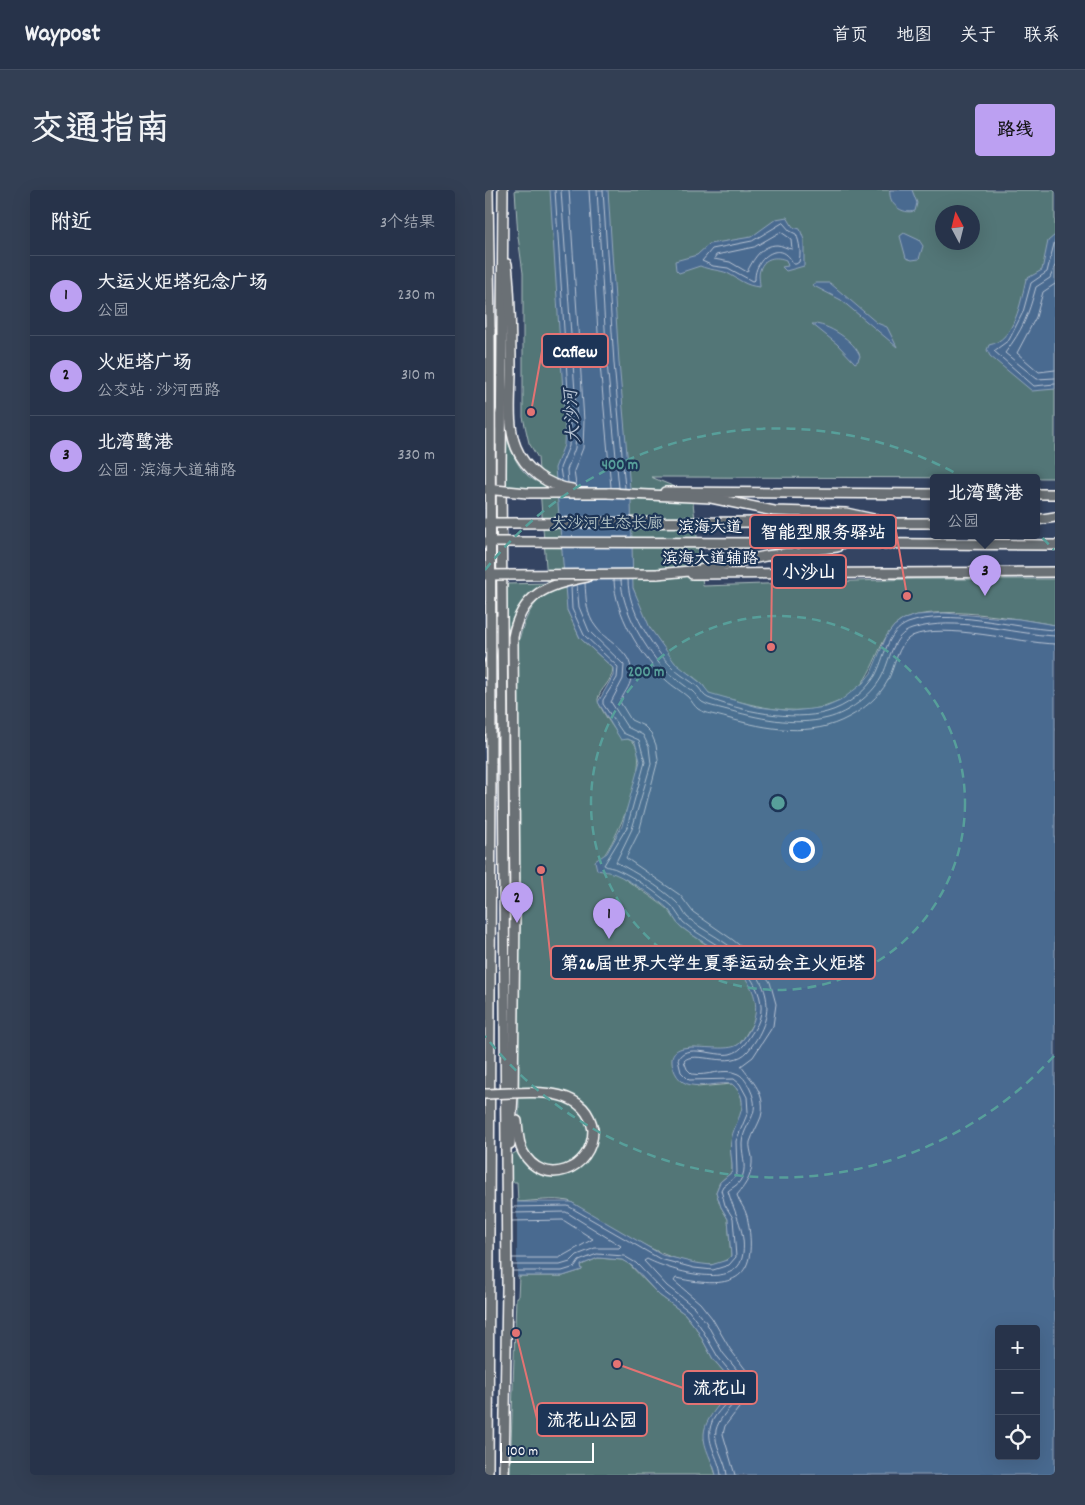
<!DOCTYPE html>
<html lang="zh">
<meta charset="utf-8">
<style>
:root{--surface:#27334a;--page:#333f54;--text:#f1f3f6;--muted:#a4aab5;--line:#434e62;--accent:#bca0f2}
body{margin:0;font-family:Dekko,"LXGW WenKai TC",sans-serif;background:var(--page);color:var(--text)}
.controls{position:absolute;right:15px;bottom:15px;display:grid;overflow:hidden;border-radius:5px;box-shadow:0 5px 20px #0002}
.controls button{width:45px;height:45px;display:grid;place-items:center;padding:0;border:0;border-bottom:1px solid var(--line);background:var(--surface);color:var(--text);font:25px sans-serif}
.compass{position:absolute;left:450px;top:15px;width:45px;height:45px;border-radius:50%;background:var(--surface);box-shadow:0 5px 20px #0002;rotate:353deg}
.scale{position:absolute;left:15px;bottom:12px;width:94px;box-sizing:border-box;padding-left:5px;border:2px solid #fff;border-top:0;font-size:14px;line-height:18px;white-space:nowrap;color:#fff;-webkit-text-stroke:4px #1d3557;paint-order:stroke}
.you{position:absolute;left:316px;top:659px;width:18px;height:18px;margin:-12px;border:4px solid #fff;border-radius:50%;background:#1a73e8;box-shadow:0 0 0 8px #1a73e833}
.badge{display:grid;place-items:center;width:32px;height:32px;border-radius:50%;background:var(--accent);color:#111;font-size:16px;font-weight:700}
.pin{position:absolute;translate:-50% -41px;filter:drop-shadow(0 1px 2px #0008)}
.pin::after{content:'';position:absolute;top:26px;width:18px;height:15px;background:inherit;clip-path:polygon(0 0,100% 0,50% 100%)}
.popup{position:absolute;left:445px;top:284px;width:110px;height:65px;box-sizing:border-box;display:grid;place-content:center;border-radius:5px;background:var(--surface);filter:drop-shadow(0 1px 4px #0005);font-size:16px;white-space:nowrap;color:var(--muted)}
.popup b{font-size:19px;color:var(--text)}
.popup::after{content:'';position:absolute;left:50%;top:100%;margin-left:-10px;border:10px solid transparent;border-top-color:var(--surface)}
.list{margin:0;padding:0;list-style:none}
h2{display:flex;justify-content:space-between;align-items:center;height:65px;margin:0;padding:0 20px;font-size:21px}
h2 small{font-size:16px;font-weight:400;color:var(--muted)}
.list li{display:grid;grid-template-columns:32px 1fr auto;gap:15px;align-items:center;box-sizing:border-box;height:80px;padding:0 20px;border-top:1px solid var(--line)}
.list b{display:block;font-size:19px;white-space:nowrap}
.list p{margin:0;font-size:16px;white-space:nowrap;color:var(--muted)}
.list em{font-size:16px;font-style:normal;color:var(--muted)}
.icon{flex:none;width:28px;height:28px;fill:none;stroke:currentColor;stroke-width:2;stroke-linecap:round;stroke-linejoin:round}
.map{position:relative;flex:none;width:570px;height:1285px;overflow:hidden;border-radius:5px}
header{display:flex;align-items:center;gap:30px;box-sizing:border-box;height:70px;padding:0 25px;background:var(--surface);border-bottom:1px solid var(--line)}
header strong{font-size:24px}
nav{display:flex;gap:28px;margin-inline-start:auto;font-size:18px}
.intro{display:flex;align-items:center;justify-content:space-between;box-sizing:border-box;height:120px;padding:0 30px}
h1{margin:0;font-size:35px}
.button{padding:12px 22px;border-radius:5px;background:var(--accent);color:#111;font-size:18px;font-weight:700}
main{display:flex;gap:30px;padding:0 30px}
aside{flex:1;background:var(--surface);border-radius:5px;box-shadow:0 5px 20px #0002}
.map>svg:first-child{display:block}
.green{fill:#537677;stroke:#a9babb;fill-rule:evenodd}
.water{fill:#4a6a90;stroke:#92a6bc;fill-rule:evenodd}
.pier{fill:#344462}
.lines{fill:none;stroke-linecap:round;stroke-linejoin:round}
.shore{stroke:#b7c3d3;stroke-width:1}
.primary-casing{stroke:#fff;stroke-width:12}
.trunk-casing{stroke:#fff;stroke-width:12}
.primary{stroke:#6b6f75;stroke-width:9}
.trunk{stroke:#6b6f75;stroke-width:9}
.primary-bridge-casing{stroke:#fff;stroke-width:12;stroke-linecap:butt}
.trunk-bridge-casing{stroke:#fff;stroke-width:12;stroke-linecap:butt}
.primary-bridge{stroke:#6b6f75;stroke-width:9}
.trunk-bridge{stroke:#6b6f75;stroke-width:9}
.ring{fill:none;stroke:#579f9a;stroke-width:2.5;stroke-dasharray:9 6}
.labels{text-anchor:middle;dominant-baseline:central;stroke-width:4.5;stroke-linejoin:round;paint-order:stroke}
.park-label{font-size:16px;fill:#b2c1c2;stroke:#1d3557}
.street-label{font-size:16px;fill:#fff;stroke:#1d3557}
.water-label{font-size:18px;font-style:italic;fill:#b7c3d3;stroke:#1d3557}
.centre{fill:#579f9a;stroke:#1d3557;stroke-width:2.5}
.ring-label{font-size:15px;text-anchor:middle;font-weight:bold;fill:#579f9a;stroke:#1d3557;stroke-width:4.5;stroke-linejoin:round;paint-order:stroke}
.leader{fill:none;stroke:#e47373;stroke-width:2}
.callout-dot{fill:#e47373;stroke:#1d3557;stroke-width:2}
.callout{fill:#1d3557;stroke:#e47373;stroke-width:2}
.callout-label{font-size:18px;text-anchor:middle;font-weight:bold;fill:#fff}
</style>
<header>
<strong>Waypost</strong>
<nav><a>首页</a><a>地图</a><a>关于</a><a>联系</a></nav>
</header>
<div class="intro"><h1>交通指南</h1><a class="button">路线</a></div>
<main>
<aside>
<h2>附近<small>3个结果</small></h2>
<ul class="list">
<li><span class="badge">1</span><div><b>大运火炬塔纪念广场</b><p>公园</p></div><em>230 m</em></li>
<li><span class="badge">2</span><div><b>火炬塔广场</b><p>公交站 · 沙河西路</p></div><em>310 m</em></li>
<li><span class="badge">3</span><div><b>北湾鹭港</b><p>公园 · 滨海大道辅路</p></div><em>330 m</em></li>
</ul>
</aside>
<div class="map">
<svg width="570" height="1285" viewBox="0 0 570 1285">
<rect width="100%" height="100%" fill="#344462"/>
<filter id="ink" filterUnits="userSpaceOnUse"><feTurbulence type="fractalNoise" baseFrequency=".02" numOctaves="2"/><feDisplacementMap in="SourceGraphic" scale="10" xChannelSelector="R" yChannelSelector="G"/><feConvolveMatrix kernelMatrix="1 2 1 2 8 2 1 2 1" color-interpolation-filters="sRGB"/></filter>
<g filter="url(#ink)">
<!-- green -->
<g class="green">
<path d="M30 0H570V288L166 287 195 299 208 313 218 396 430 389H570V435C533 429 453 414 420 429 393 441 393 481 369 502 335 529 287 521 249 510 242 508 229 507 224 503 221 501 219 496 217 494 209 486 198 481 190 473 169 452 157 425 148 398L82 420 95 448 128 478C127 493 115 498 113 509 112 515 132 543 136 549 179 544 131 654 116 669 135 689 161 701 182 719 188 724 190 732 196 737 224 758 294 794 265 838 261 844 257 853 251 856 233 865 214 853 195 859L212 897 247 894C269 913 250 932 246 954 245 962 248 972 247 982L235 992 231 1002 236 1017 243 1029 246 1066C216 1097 132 1039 103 1023 97 1020 90 1013 83 1011 69 1008 49 1011 33 1012L32 992H26V965L33 961 34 926 31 462C37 437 42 417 63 402L55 299 20 296V242C26 262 34 285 55 293L53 268 44 253 38 227V83L33 47ZM458 22H488V52H458Z"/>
<path d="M62 393C38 406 28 422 21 448L20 394Z"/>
<path d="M113 1068 137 1070 143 1073 174 1105 200 1124 211 1138 228 1169 246 1190 245 1198 219 1249 231 1285H25L31 1107H33L34 1086H78L97 1080 96 1075Z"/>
</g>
<!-- water -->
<g class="water">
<path d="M65 0H123L134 172 146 310 148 398 165 438 190 473 217 494 224 503 273 517 307 521 326 519 341 517 355 511 378 493 386 483 402 445 409 436 419 429 432 425 459 423 534 429 570 435V1285H231C228 1271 218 1258 219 1244 220 1223 248 1206 246 1190L228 1169 211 1138 200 1124 174 1105 147 1076 137 1070 113 1068 96 1075 97 1080 78 1086H0V1012H86L177 1065 210 1073 226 1075 242 1070 246 1066 243 1029 236 1017 231 1002 235 992 247 982C248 971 244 961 246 951 249 930 269 913 247 894 226 891 197 907 188 877 178 841 241 868 255 853 285 819 268 788 236 764 223 754 207 746 195 736 190 731 188 725 184 720 173 709 145 690 130 684 125 682 118 681 112 680L110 671 122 663 137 636 155 571 150 552 143 549 136 550 113 512 128 486V478L95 448 82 420 70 278 79 255 80 232ZM514 1139H551V1266H514Z"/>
<path d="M405 0H427L432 13 430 21C417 25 403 14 405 0Z"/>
<path d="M302 27 308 37 315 39 319 50V76L301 81 297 77 303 76 301 70C291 66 279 67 275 80 273 85 275 91 275 97 260 96 254 89 242 83 235 80 224 80 215 76L194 83 191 80 190 71 212 65 224 54 266 47 291 29Z"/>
<path d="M419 43 434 50 438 56 434 69 427 70 421 68 415 46Z"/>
<path d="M570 45V199L547 201 505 166 502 160 504 155C530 150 536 111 541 89L557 80 563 51Z"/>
<path d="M330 93H345L392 133 402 137 412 157 356 110 327 95Z"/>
<path d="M327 134C342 133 370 151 375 166L373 171 370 173 352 154Z"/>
</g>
<!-- pier -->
<path class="pier" d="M32 1009V1089H0V1010Z"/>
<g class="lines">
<!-- shore -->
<g class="shore">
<path d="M70 0 85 232 84 256 75 278 77 291"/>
<path d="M76 0 92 231 90 258 82 280 83 293"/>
<path d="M84 0 99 231 98 258 89 281 91 295"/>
<path d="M104 0 115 174 126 297"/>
<path d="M112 0 122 173 134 298"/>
<path d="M118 0 129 173 140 298"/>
<path d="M298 33 305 41 311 44C315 53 316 63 314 72L311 74H308C298 48 269 67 270 90L267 91 243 78 228 76 217 71 227 59 267 51Z"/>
<path d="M296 42 306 49 307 59C302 59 297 55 292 55 276 55 268 70 262 82L245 72 229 69 231 65 269 57Z"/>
<path d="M570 50 562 82 546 93 538 122 524 150 509 161 549 196 570 194"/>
<path d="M570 76 565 88 551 97C543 126 538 139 520 163L552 189 570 188"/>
<path d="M570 94 558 102 551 127 532 163 554 182 570 180"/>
<path d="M129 390C130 423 154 463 177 486 185 495 195 500 203 507 207 511 209 516 213 519 221 524 233 525 242 528 281 539 327 548 364 527 379 519 394 507 402 492 410 478 412 454 427 446 459 432 534 453 570 454"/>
<path d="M136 390C137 421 161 461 183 483 191 489 199 495 207 501 211 504 213 509 217 512 223 516 232 517 239 519 273 528 308 537 343 528 363 523 386 506 396 488 405 471 407 445 427 439 471 425 526 444 570 446"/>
<path d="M143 390C143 419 166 456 186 476 194 485 205 490 213 497 217 501 218 506 223 508 255 521 308 532 342 522 361 517 380 502 390 486 400 468 401 442 423 433 464 418 527 438 570 440"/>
<path d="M100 393C101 408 101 425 111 437 124 455 150 461 146 488 145 497 138 504 135 512L146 530 159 536 166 543 171 555 173 570 154 642 141 668 195 705 208 722 248 750 264 763 285 792 291 814 288 836 268 867 256 876C267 891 282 904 276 927 273 935 268 943 265 952 264 956 266 962 267 967 268 984 262 993 252 1005 254 1012 260 1018 262 1026 275 1089 250 1101 191 1088L189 1091 215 1113 227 1128 245 1159 264 1184 266 1194 263 1206 240 1236 238 1244 250 1285"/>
<path d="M92 395 94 417 104 441 139 475 138 489 126 512 142 537 158 545 164 557 166 574 147 639 131 672C151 683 174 696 191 712 196 716 198 722 202 727 214 738 230 745 243 755 282 786 297 819 263 861 246 881 209 859 199 871L202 879 207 884C222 887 239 877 253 884 259 887 262 893 265 899 278 926 258 932 257 954 257 967 263 979 255 991 252 996 246 998 243 1001 249 1022 263 1045 257 1068 249 1101 181 1079 162 1069L159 1071 182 1096 209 1117 221 1132 238 1163 257 1186C262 1209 236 1220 231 1240 228 1255 241 1270 242 1285"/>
<path d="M27 1017 83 1016 175 1069 209 1078 228 1080 244 1075 251 1067 248 1028 240 1015 236 1000 238 996 248 989 252 983 251 951 263 922 262 907 255 894 249 889 204 890 196 882 193 870C199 852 231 867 245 864 258 861 262 850 269 840 289 811 263 779 239 760 226 750 210 743 198 732 194 727 191 721 187 716 172 703 151 688 133 680 128 677 123 678 119 675L142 637 160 572 154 550 138 543 118 514V510L132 488 133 477 99 445 87 419 86 396"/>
<path d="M27 1023 81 1022 136 1056 134 1058H110L92 1065 85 1072 75 1075H27"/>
<path d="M27 1031 78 1030 108 1049 74 1068H27"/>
<path d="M28 1081H77L90 1077 94 1071 112 1064 139 1066 151 1073 178 1101 204 1121 215 1136 233 1167 251 1189C254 1206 233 1218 227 1232 219 1252 234 1266 236 1285"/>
</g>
<defs>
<g id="primary">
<path d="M3 0 5 139"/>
<path d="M18 0 16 285 22 1097 19 1285"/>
<path d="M22 74C26 110 26 145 26 181 26 206 22 234 31 257 40 280 63 296 87 299"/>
<path d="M0 204 7 222 12 250"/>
<path d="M180 302 449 304"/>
<path d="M42 303H132"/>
<path d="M551 304H570"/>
<path d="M207 384 570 382"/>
<path d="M0 483 6 468 13 430"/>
<path d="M32 931C33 941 33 953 38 962 58 999 108 980 108 940"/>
<path d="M25 954 28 905 30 723 28 447C36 404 63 394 102 387"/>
<path d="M3 1285 6 573"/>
</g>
<g id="trunk">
<path d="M124 303 226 308 289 321 361 323 407 333"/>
<path d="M551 330 570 327"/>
<path d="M316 332 386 333"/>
<path d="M402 333H449"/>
<path d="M315 353 570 355"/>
<path d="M172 384 215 380 281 366 352 357"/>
</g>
</defs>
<!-- primary casing -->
<use href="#primary" class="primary-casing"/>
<!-- trunk casing -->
<use href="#trunk" class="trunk-casing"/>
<!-- primary -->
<use href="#primary" class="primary"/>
<!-- trunk -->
<use href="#trunk" class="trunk"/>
<defs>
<g id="primary-bridge">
<path d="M5 139 6 573"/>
<path d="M0 299 42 303"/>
<path d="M0 385 172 384"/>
<path d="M0 904C37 904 100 891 108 940"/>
</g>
<g id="trunk-bridge">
<path d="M0 333 316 332"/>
<path d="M0 352 315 353"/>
</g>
</defs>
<!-- primary-bridge casing -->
<use href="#primary-bridge" class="primary-bridge-casing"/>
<!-- trunk-bridge casing -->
<use href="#trunk-bridge" class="trunk-bridge-casing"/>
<!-- primary-bridge -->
<use href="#primary-bridge" class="primary-bridge"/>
<!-- trunk-bridge -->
<use href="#trunk-bridge" class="trunk-bridge"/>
</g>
</g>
<!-- distance rings -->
<circle cx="293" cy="613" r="187" fill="#579f9a" fill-opacity=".12"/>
<g class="ring">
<circle cx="293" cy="613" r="187"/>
<path d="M569 866A374 374 0 0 1 0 846M0 380A374 374 0 0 1 569 360"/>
</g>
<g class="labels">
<!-- park labels -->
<g class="park-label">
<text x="122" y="334">大沙河生态长廊</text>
</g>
<!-- street labels -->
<g class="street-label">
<text x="225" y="338">滨海大道</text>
<text x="225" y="369">滨海大道辅路</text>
</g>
<!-- water labels -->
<g class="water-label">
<text transform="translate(89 226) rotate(-94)">大沙河</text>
</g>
</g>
<circle cx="293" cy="613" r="8" class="centre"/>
<g class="ring-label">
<text x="135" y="279">400 m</text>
<text x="161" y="486">200 m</text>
</g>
<!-- callouts -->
<path class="leader" d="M46 222L57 161M422 406L411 341M286 457L287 382M56 680L66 772M132 1174L198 1198M31 1143L52 1229"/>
<g class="callout-dot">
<circle cx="46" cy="222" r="5"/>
<circle cx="422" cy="406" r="5"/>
<circle cx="286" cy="457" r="5"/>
<circle cx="56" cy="680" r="5"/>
<circle cx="132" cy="1174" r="5"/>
<circle cx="31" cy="1143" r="5"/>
</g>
<g class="callout">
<rect x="57" y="144" width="66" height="33" rx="5"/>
<rect x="265" y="325" width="146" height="33" rx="5"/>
<rect x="287" y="365" width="74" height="33" rx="5"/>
<rect x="66" y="756" width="324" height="33" rx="5"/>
<rect x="198" y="1181" width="74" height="33" rx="5"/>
<rect x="52" y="1213" width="110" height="33" rx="5"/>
</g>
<g class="callout-label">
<text x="90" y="167">Cafiew</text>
<text x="338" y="348">智能型服务驿站</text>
<text x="324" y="388">小沙山</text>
<text x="228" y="779">第26届世界大学生夏季运动会主火炬塔</text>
<text x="235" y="1204">流花山</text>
<text x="107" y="1236">流花山公园</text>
</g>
</svg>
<div class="controls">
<button>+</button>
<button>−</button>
<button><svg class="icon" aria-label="locate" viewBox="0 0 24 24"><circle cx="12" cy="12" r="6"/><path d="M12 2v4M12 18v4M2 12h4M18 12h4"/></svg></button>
</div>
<svg class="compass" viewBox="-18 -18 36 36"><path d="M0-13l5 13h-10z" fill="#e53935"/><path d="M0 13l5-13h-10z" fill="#a4aab5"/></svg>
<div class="scale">100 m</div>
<div class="you"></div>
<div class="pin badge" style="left:124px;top:749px">1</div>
<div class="pin badge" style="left:32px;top:733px">2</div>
<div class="pin badge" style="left:500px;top:406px">3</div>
<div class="popup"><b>北湾鹭港</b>公园</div>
</div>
</main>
